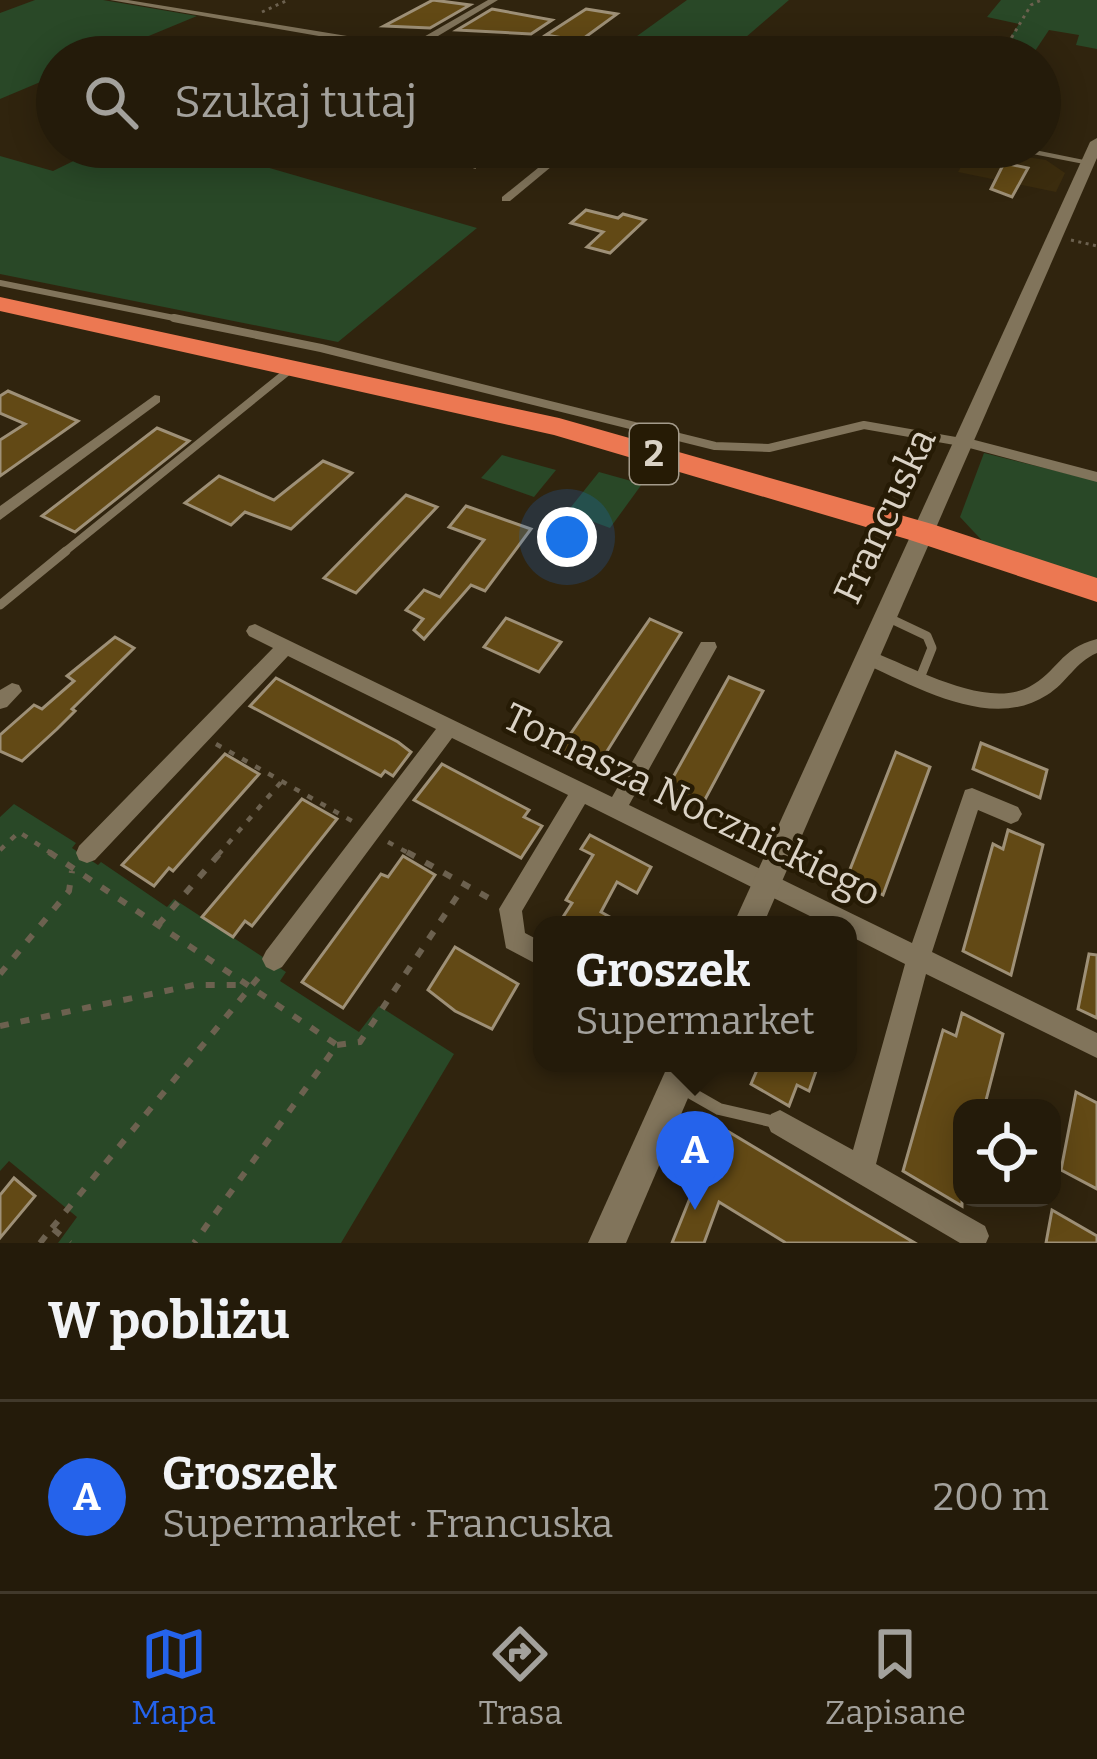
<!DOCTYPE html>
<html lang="pl">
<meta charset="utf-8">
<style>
:root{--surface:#241b0a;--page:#302818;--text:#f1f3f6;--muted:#a3a19c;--line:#41392b;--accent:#2563eb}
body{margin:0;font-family:Bitter,serif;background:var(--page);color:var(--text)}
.controls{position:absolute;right:36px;bottom:36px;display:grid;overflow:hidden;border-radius:24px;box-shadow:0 6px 30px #0003}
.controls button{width:108px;height:108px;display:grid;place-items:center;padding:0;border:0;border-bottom:3px solid var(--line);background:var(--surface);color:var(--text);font:60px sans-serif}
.you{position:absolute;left:567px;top:537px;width:42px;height:42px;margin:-30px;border:9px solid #fff;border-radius:50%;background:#1a73e8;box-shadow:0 0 0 18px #1a73e833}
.badge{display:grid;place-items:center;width:78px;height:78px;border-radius:50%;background:var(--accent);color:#fff;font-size:39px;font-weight:700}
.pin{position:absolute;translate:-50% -99px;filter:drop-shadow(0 3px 6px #0008)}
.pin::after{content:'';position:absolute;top:63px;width:42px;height:36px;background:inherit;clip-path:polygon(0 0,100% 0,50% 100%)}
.popup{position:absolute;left:533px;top:916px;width:324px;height:156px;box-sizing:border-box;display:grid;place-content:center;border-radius:24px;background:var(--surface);filter:drop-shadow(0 3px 9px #0005);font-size:39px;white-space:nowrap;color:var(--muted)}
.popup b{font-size:45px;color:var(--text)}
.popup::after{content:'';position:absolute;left:50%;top:100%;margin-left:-24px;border:24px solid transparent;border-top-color:var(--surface)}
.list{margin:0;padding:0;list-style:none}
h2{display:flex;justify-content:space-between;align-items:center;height:156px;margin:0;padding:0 48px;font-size:51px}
h2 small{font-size:39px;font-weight:400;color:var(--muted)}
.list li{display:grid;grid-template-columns:78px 1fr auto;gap:36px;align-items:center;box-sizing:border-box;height:192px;padding:0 48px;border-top:3px solid var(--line)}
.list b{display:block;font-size:45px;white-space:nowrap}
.list p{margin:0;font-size:39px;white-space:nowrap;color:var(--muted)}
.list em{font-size:39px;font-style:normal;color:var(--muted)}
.icon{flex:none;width:66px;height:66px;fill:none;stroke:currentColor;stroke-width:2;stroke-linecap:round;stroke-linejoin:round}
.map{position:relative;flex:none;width:1097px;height:1243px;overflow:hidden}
.search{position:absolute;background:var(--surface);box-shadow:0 6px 30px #0003;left:36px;right:36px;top:36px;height:132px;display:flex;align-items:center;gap:30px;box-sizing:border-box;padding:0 42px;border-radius:66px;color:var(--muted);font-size:45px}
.sheet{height:348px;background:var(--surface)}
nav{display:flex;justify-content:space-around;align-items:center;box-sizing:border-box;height:168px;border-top:3px solid var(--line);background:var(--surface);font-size:33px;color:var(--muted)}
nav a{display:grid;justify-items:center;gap:6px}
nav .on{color:var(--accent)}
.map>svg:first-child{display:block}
.built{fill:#3b2c0e}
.green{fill:#294827}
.building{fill:#624915;stroke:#9e9077;stroke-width:3}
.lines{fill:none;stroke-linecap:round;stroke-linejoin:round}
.path-far2{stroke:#6c614f;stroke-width:3;stroke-dasharray:3 4.5;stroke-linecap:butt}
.path-far1{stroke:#6c614f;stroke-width:4.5;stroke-dasharray:6 9;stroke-linecap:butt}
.path{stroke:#6c614f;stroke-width:6;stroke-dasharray:9 12;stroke-linecap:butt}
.lane-far3{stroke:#81745b;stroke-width:6}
.lane-far2{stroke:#81745b;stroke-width:8}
.lane-far1{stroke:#81745b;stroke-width:9}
.lane{stroke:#81745b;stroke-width:12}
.street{fill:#81745b;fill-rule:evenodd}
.secondary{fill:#81745b;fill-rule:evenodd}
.highway{fill:#ec7852;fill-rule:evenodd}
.labels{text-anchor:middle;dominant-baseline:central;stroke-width:9;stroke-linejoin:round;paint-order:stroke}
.shield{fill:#261b05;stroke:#a49b8b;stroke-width:3}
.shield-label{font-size:36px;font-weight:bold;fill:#dad2c5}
.street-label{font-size:39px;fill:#dad2c5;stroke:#261b05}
</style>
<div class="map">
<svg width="1097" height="1243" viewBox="0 0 1097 1243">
<rect width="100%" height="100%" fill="#30240e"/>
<!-- built -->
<path class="built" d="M972 148 1046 160 1065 173 1056 192 958 172Z"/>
<!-- green -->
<g class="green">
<path d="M35 0H103L197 16 98 57H57V75L0 99V13Z"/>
<path d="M687 0H789L723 57H608Z"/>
<path d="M1001 0H1097V49L1076 45 1079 35 1049 30 1031 57H997L1019 24 987 17Z"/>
<path d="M102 147H197L477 228 338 342 0 274V156L53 171Z"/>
<path d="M984 453 1097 481V582L988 547 960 517Z"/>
<path d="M502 455 556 470 534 497 481 478Z"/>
<path d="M599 472 642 484 610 528 567 512Z"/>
<path d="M14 804 76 843 72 848 98 865 101 862 167 907 174 899 286 972 280 981 359 1032 379 1006 454 1054 341 1243H58L77 1217 9 1161 0 1171V817Z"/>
</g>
<!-- building -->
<g class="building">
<path d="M433 0 470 5 430 28 384 26Z"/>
<path d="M492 9 503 11 552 20 531 34 457 30Z"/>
<path d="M586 9 617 14 580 41 546 35Z"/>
<path d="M422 147H495L475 167 421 153Z"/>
<path d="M1004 163 1028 168 1012 197 991 189Z"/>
<path d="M586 210 618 218 623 214 645 220 610 253 587 247 603 232 571 223Z"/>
<path d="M8 391 78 421 0 476V440L25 424 0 413V396Z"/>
<path d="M157 428 189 441 75 532 42 516Z"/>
<path d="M323 461 352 473 291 529 245 512 231 525 185 503 219 476 274 500Z"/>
<path d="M406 495 437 507 356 593 324 578Z"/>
<path d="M466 506 531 529 485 591 471 585 424 639 414 630 423 619 406 610 424 590 440 597 484 540 449 527Z"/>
<path d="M506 618 561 642 539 672 484 647Z"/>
<path d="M650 619 681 633 604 756 598 754 589 768 558 752Z"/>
<path d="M115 637 134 648 72 709 75 711 57 729 22 761 0 751V735L34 705 42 709 74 681 67 676Z"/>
<path d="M729 677 763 691 702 805 667 788Z"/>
<path d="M276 678 398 742 411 752 393 776 385 771 381 776 250 706Z"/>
<path d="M981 743 1047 770 1040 798 973 769Z"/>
<path d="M896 752 930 767 883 895 847 877Z"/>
<path d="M225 754 259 774 173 871 169 868 154 886 122 865Z"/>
<path d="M442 764 529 810 524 817 542 826 521 858 414 800Z"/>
<path d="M302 799 337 819 252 926 245 921 233 937 202 917Z"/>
<path d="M1008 830 1043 845 1011 975 963 951 993 844 1003 849Z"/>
<path d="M590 835 651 867 637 893 617 882 601 912 624 925H577L563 917 572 903 566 900 593 855 581 849Z"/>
<path d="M403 856 435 875 343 1008 302 982 381 874 388 877Z"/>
<path d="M455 947 518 984 492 1029 455 1011 428 990Z"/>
<path d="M1089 954 1097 955V1018L1078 1009Z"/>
<path d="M962 1013 1003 1034 984 1108H962V1206L903 1171 943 1030 956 1036Z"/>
<path d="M760 1063H802L816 1071 809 1091 797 1085 789 1106 751 1084Z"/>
<path d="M1076 1092 1097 1103V1189L1061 1170Z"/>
<path d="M719 1126 857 1209 915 1243H786L719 1202 704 1243H672Z"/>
<path d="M14 1178 35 1196 0 1238V1195Z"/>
<path d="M1052 1210 1097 1236V1243H1046Z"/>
</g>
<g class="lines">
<!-- path-far2 -->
<g class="path-far2">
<path d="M262 12 288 0"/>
<path d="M1000 57 1031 5 1041 0"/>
<path d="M1071 240 1097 246"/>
</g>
<!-- path-far1 -->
<g class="path-far1">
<path d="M216 744 352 821"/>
<path d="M388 842 412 855"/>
<path d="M0 850 19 832 54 855"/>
<path d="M218 855 282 781"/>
</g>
<!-- path -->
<g class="path">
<path d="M49 852 337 1045 194 1243"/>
<path d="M407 852 494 901"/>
<path d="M158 925 221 852"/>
<path d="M0 974 69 891 72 871"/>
<path d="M0 1026 194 985H245"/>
<path d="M337 1045 360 1042 464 886"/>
<path d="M52 1228 263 972"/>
<path d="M40 1243 52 1228 70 1243"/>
</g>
<!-- lane-far3 -->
<path class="lane-far3" d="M0 283 189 321"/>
<!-- lane-far2 -->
<g class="lane-far2">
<path d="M174 318 321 348 715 446 769 448 864 425 961 442"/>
<path d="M62 554 292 368"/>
</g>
<!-- lane-far1 -->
<g class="lane-far1">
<path d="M0 605 66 551"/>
<path d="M889 618 927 636 932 648 920 678"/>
</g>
<!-- lane -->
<path class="lane" d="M684 1089 719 1109 775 1122"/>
<!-- street -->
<g class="street">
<path d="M110 0H128L408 46 488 0H498L418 48 460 57H440Z"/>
<path d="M564 147H575L510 201H502V197Z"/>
<path d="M997 147H1020L1094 162 1089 165Z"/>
<path d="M155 395 160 396V402L0 520V506Z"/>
<path d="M967 438 1097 472V482L962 446 959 443Z"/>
<path d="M255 624 612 797 701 642H715L717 647 629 805 912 943 965 790 972 788 1018 807 1022 814 1018 821 1011 824 978 810 932 952 1097 1033V1058L926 974 876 1164 985 1226 989 1236 986 1243H960L771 1132 767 1123 771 1114 780 1110 853 1150 905 964 848 935V925H828L585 804 522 911 525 933 542 942V967L506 948 499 909 568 795 452 738 282 967 274 971 266 967 262 959 266 951 436 729 288 656 95 860 87 863 79 860 76 853 79 846 273 648 249 636 246 631 249 626Z"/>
<path d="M1097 639V653C1075 662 1067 683 1047 695 990 732 914 685 860 662L858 657 860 652 867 650C911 665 983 710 1029 687 1058 672 1059 649 1097 639Z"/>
<path d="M12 683 19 685 22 691 7 707 0 709V690Z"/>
</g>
<!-- secondary -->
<g class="secondary">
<path d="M1097 138V158L763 925H733L1090 142Z"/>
<path d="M669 1063H703L626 1243H588Z"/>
</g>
<!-- highway -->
<path class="highway" d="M0 297 559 418 932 524 1097 578V602L910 540 554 435 0 311Z"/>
</g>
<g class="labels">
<!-- shield labels -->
<rect class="shield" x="630" y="424" width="48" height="60" rx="9"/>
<g class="shield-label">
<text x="654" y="454">2</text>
</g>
<!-- street labels -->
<g class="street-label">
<text transform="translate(885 516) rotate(-65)">Francuska</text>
<text transform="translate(692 805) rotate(26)">Tomasza Nocznickiego</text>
</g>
</g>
</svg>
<div class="controls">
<button><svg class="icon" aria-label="locate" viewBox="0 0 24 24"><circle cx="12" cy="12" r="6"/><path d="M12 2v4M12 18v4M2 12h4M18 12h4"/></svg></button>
</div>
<div class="you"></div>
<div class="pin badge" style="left:695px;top:1210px">A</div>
<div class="popup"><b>Groszek</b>Supermarket</div>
<div class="search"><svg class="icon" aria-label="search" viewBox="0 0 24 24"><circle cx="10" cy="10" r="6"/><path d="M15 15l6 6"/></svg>Szukaj tutaj</div>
</div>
<section class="sheet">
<h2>W pobliżu<small></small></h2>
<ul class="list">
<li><span class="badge">A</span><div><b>Groszek</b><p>Supermarket · Francuska</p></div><em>200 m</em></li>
</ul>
</section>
<nav>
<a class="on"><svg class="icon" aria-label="map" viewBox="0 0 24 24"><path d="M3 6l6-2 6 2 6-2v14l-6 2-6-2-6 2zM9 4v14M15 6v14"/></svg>Mapa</a>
<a><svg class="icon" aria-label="directions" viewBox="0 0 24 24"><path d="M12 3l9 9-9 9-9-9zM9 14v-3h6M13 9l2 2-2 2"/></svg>Trasa</a>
<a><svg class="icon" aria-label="saved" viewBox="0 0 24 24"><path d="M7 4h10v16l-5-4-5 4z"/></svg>Zapisane</a>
</nav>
